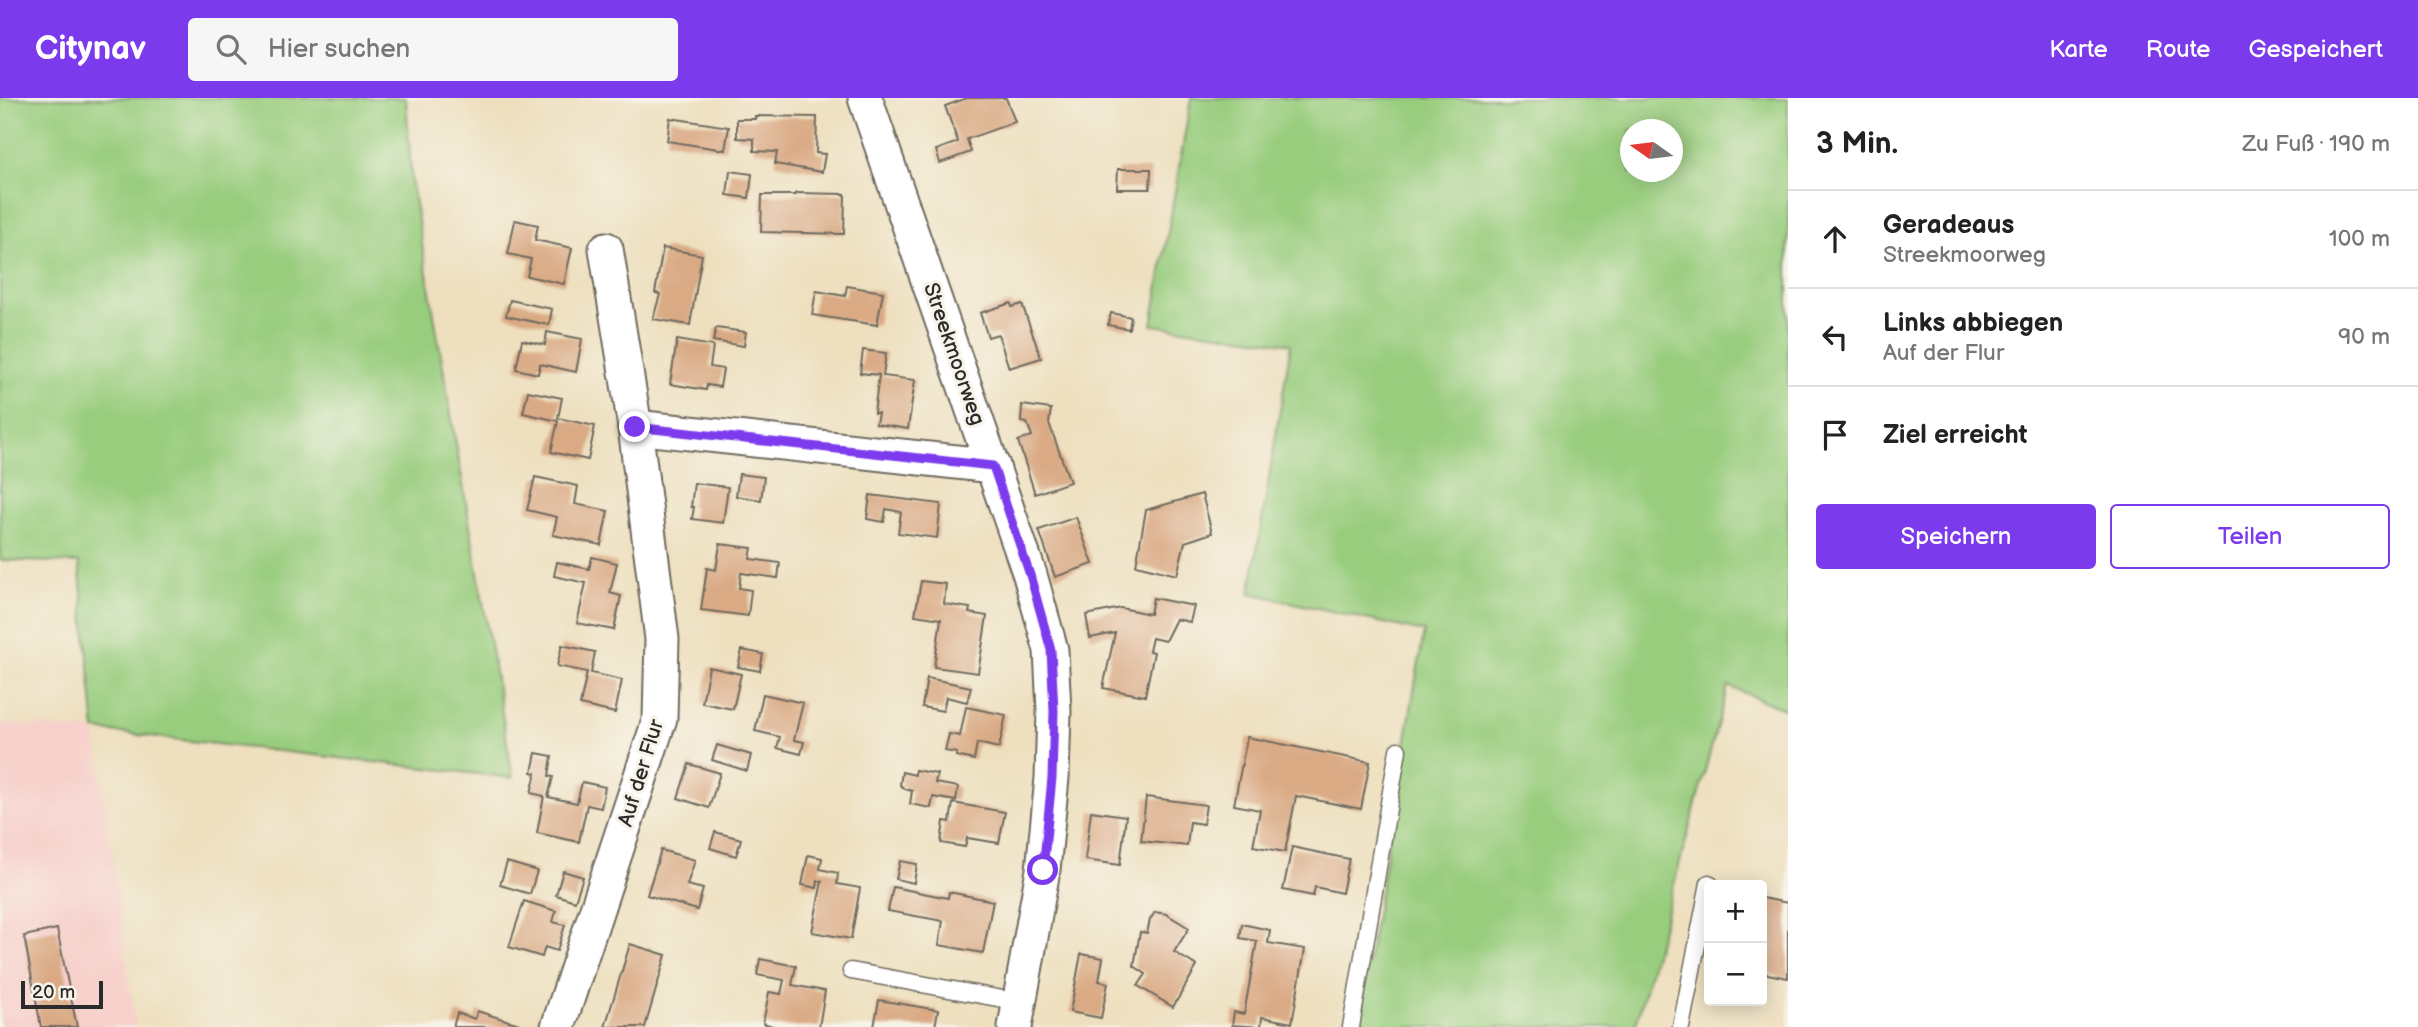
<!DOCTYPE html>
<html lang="de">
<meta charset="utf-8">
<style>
:root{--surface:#fff;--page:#f6f6f6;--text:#222;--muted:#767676;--line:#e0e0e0;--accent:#7c3aed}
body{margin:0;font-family:"Balsamiq Sans",sans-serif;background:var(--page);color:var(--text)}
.controls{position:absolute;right:21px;bottom:21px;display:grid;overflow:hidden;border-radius:7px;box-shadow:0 4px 18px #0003}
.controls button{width:63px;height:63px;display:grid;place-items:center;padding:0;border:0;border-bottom:2px solid var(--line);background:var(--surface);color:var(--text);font:35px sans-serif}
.compass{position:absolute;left:1620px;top:21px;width:63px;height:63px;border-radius:50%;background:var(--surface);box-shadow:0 4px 18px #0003;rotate:284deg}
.scale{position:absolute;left:21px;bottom:18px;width:82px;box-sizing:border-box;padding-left:7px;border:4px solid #2b2b2b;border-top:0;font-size:19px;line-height:24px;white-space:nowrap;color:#2b2b2b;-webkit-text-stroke:5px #f7f3e8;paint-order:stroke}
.stop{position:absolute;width:21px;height:21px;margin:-16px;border:5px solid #7c3aed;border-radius:50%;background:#fff}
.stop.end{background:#7c3aed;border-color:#fff;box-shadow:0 2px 7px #0008}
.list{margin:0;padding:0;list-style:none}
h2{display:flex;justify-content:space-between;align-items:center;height:91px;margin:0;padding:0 28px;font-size:30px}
h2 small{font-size:23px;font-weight:400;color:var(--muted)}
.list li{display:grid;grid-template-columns:46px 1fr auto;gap:21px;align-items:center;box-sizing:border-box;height:98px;padding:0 28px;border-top:2px solid var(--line)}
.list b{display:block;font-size:26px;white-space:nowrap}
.list p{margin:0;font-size:23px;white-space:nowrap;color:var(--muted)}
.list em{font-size:23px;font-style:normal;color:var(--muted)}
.actions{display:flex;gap:14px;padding:21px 28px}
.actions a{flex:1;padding:16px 0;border:2px solid var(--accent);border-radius:7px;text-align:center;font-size:24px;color:var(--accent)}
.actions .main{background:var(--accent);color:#fff}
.icon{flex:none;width:38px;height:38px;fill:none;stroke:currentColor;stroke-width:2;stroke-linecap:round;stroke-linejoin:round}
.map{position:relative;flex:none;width:1788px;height:929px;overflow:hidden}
header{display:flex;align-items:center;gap:42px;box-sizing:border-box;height:98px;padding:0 35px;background:var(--accent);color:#fff}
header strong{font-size:33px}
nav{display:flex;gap:38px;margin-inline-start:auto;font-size:24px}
.search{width:490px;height:63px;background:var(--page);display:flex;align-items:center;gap:18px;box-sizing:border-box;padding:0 24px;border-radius:7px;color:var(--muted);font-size:26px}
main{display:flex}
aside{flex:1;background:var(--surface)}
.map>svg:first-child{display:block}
.built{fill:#f7d0cb}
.green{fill:#99cd7e;stroke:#627c54;stroke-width:2;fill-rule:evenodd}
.building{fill:#daaa85}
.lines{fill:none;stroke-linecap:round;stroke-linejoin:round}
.service-casing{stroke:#6f6a5f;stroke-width:19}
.minor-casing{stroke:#6f6a5f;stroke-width:37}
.service{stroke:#fff;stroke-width:16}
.minor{stroke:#fff;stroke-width:33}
.route{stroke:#7c3aed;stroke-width:9}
.labels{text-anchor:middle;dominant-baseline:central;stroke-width:6;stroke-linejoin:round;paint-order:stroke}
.street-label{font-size:21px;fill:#2b2b2b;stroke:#f7f3e8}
</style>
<header>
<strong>Citynav</strong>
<div class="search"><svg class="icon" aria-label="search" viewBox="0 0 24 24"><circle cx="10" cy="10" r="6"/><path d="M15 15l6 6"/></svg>Hier suchen</div>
<nav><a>Karte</a><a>Route</a><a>Gespeichert</a></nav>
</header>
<main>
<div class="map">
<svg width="1788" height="929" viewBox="0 0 1788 929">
<rect width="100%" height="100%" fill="#f7f3e8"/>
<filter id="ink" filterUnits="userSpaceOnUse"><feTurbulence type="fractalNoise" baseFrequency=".0143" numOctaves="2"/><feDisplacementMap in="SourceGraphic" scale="14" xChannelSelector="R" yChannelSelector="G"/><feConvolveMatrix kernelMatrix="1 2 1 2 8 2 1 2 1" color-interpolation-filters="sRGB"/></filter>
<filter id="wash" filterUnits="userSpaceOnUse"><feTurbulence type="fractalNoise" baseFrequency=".00686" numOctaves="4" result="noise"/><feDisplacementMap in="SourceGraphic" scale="28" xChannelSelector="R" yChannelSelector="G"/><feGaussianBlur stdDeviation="1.57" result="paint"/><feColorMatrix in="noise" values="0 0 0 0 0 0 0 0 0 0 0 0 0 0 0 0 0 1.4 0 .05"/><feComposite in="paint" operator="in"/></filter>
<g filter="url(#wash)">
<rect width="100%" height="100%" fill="#eee0bf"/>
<!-- built -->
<path class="built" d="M0 625 95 632 136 929H0Z"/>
<!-- green -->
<g class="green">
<path d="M0 0H406L412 88 513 680 95 632 79 465 0 462Z"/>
<path d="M1191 0H1788V613L1728 588 1635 929H1357L1424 534 1250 495 1291 246 1152 227ZM1630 32H1672V74H1630Z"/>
</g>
<g id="blocks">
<!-- building -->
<g class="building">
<path d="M967 0H1006L1015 24 967 41 971 54 940 65 936 52 958 44 945 8Z"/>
<path d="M755 18 817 19 816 55 825 56 822 74 775 66 777 54 754 53V41L737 40V21H755Z"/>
<path d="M670 20 729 29 725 52 667 43Z"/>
<path d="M1118 71H1151L1150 91H1117Z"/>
<path d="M730 73 752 76 749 100 727 97Z"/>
<path d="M796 95 845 96 844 136 761 134 762 97H796Z"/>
<path d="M515 122 538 127 535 142 572 150 564 186 527 178 531 161 508 156Z"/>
<path d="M663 150 702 157 690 227 653 221 660 196 655 195Z"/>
<path d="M847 188 883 194 877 227 812 217 816 193 845 198Z"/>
<path d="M510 202 552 211 549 227 506 218Z"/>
<path d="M1011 205 1012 209 1022 206 1041 260 1009 270 998 236 988 239 980 215Z"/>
<path d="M1111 215 1131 219 1129 231 1108 227Z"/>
<path d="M716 230 746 234 744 248 713 243Z"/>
<path d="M547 234 582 241 576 274 540 266 538 276 516 271 522 242 545 247Z"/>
<path d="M677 242 713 248 710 269 723 271 720 289 707 287 706 292 670 286Z"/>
<path d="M863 252 886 255 883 278 915 282 908 331 876 326 878 315H874L879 277 860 275Z"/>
<path d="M528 293 562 300 558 320 595 328 588 362 551 354 558 323 523 315Z"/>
<path d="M1022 307 1051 311 1049 325 1070 384 1035 396 1018 343 1032 338 1027 325 1021 324Z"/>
<path d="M739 376 764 379 761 402 736 398Z"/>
<path d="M535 379 578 388 575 406 608 413 601 447 553 437 557 419 527 412Z"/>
<path d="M694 385 728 389 723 425 692 421 694 409H691Z"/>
<path d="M1202 396 1212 435 1185 444 1177 477 1136 467 1146 412Z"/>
<path d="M870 397 941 406 937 440 898 435 901 414 886 411 884 424 867 421Z"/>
<path d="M1076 419 1093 466 1055 479 1039 432Z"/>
<path d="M720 446 752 450 750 461 780 465 778 480 741 475 739 490 751 492 748 518 701 512 707 470 716 472Z"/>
<path d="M592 459 617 465 610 495 621 498 614 532 577 525 586 485 554 478 557 464 589 471Z"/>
<path d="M921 483 946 486 944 506 970 510 969 515 987 518 978 575 934 569 941 521 915 517Z"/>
<path d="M1153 500 1194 508 1190 524 1176 521 1165 543 1152 540 1149 553 1154 554 1145 598 1103 590 1115 535 1090 540 1086 517 1121 510 1150 516Z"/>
<path d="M562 547 595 554 591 575 622 582 615 615 580 607 587 574 557 568Z"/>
<path d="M742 552 763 556 760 573 738 569Z"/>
<path d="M709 569 741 576 733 611 702 605Z"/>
<path d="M927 580 971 589 967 604 946 599 943 613 922 609Z"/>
<path d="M763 596 803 605 794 642 804 644 801 656 777 650 780 639 755 633Z"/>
<path d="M966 609 1006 617 999 650 977 645 974 662 956 658 957 655 945 653 949 636 960 638Z"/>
<path d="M1247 639 1370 664 1361 711 1296 698 1285 754 1253 748 1260 712 1234 707Z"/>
<path d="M717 647 751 657 747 673 712 662Z"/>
<path d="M536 655 552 658 549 678 553 679 548 699 577 705 582 684 605 689 601 710 587 707 579 744 537 735 544 698 531 695 536 675 532 674Z"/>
<path d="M689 666 720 675 709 710 678 700Z"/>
<path d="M915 672 937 676 935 685 958 689 956 703 933 699 931 710 910 706 912 693 905 691 900 687 902 674 915 677Z"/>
<path d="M1146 699 1206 707 1203 726 1190 724 1187 748 1141 743Z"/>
<path d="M953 705 1005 714 999 745 967 740 965 749 941 745 944 723 950 724Z"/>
<path d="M1091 713 1126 718 1120 767 1085 762Z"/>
<path d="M715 734 741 741 736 758 710 750Z"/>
<path d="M1292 749 1349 761 1342 795 1315 789 1313 798 1283 792Z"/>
<path d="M661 752 695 762 687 787 703 791 697 812 647 797Z"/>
<path d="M808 757 822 760 820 771 838 775 837 786 860 790 851 841 812 834 822 783H818L817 790 802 787Z"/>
<path d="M900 763 917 766 914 785 896 781Z"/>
<path d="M507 764 537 773 530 796 500 787Z"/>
<path d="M563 773 583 779 575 803 556 797Z"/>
<path d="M893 789 948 800 949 794 993 803 983 855 939 847 943 823 888 813Z"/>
<path d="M1762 800 1788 805V880L1762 875Z"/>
<path d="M524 803 556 813 553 824 565 827 557 853 545 849 542 859 509 849Z"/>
<path d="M1155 814 1166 816 1189 830 1174 854 1197 868 1173 909 1138 888 1146 876 1134 868 1140 834 1147 835 1150 822Z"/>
<path d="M1242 826 1270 832 1268 845 1305 851 1292 925 1262 919 1261 929 1232 927 1234 914 1244 916 1257 843 1240 840Z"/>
<path d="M57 831 64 866 77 929H41L24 838Z"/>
<path d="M630 846 666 857 645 929H605Z"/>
<path d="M1081 856 1103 860 1099 883 1108 885 1101 920 1070 914Z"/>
<path d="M760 861 796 868 792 887 825 893 819 929H775L763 925 769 894 781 896 784 882 757 877Z"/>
<path d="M879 902 938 912 935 929H874Z"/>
<path d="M477 913 519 926 518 929H453L457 915 475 921Z"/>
</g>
</g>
</g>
<g filter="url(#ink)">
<use href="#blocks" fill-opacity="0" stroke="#6f6a5f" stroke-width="2"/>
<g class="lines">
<defs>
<g id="service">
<path d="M851 873 1019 904"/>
<path d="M1351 929 1398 652"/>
<path d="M1681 929 1709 785"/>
</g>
<g id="minor">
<path d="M865 0 1030 477 1051 552 1054 613 1052 680 1043 772 1015 929"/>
<path d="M606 151 635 329"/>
<path d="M558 929 660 620 662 541 635 329 993 368"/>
</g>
</defs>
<!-- service casing -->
<use href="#service" class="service-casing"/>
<!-- minor casing -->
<use href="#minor" class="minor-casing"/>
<!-- service -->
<use href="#service" class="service"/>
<!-- minor -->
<use href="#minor" class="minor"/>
</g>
</g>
<g class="lines" filter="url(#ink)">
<!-- route -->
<path class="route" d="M635 329 993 368 1030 477 1051 552 1054 613 1052 680 1043 772"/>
</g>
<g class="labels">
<!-- street labels -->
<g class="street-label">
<text transform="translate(954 256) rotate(71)">Streekmoorweg</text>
<text transform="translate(641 675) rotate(-73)">Auf der Flur</text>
</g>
</g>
</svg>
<div class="controls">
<button>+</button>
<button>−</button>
</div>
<svg class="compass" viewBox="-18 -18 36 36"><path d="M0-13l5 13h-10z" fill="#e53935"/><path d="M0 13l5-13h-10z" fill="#767676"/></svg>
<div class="scale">20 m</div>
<div class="stop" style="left:1043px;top:772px"></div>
<div class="stop end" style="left:635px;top:329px"></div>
</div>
<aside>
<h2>3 Min.<small>Zu Fuß · 190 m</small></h2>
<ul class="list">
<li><svg class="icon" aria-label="ahead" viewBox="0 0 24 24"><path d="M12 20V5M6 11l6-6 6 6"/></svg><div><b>Geradeaus</b><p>Streekmoorweg</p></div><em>100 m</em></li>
<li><svg class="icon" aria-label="left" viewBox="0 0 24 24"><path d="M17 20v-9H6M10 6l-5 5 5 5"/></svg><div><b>Links abbiegen</b><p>Auf der Flur</p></div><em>90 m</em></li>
<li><svg class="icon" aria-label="arrive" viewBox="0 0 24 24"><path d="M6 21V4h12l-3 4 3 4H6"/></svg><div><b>Ziel erreicht</b></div></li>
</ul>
<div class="actions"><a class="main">Speichern</a><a>Teilen</a></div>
</aside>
</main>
